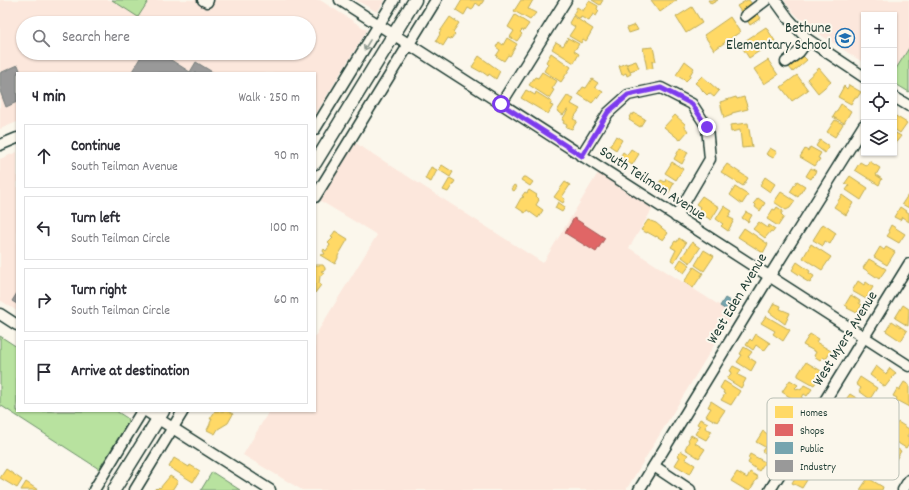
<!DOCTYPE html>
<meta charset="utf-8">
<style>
:root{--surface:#fff;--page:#f7f7f7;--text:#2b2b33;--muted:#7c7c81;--line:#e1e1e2}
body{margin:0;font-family:Dekko,sans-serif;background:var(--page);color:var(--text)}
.controls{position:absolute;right:12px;top:12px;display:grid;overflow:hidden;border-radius:0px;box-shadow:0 1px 3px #0004}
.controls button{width:36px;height:36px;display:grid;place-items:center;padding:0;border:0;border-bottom:1px solid var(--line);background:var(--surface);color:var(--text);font:20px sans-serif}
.stop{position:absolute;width:12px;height:12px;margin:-9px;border:3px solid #7c3aed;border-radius:50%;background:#fff}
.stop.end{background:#7c3aed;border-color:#fff;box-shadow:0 1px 4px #0008}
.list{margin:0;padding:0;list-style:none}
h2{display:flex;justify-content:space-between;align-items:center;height:52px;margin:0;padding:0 16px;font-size:17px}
h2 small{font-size:13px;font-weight:400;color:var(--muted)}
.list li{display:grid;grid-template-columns:26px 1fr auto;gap:12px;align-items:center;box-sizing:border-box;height:64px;margin:0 8px 8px;padding:0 8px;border:1px solid var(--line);border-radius:0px}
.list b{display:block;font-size:15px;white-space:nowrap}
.list p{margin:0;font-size:13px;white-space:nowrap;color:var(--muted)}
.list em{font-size:13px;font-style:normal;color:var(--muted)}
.icon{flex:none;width:22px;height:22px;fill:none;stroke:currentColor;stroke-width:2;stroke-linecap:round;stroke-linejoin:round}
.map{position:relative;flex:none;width:909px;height:490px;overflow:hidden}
.search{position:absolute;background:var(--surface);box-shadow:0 1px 3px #0004;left:16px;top:16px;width:300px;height:44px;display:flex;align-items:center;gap:10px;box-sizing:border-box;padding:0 14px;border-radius:22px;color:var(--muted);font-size:15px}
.panel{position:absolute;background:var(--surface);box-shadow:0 1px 3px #0004;left:16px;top:72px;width:300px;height:340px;border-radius:0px}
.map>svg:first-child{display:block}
.built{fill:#fce7dc;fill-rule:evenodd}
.green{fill:#b8e29f;stroke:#6c906a}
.homes{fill:#ffd966;stroke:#bcaa57}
.shops{fill:#e06666;stroke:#a65a57}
.public{fill:#76a5af;stroke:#5c868a}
.industry{fill:#999;stroke:#747d7b}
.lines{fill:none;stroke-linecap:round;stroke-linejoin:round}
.minor-casing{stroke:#1f3d34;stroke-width:13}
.major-casing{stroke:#1f3d34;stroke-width:15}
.minor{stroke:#fbf7ec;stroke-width:10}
.major{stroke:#fbf7ec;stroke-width:12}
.oneway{stroke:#8d9a90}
.route{stroke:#7c3aed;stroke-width:5}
.labels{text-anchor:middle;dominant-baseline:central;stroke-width:4;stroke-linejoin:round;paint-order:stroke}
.poi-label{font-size:15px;fill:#1f3d34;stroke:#fbf7ec;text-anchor:end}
.street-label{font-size:15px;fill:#1f3d34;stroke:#fbf7ec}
.key{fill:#fbf7ec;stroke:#b9bfb5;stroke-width:1}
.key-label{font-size:11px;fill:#1f3d34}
</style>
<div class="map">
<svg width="909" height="490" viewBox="0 0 909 490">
<rect width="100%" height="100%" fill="#fbf7ec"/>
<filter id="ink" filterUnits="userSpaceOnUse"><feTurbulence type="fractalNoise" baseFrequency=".025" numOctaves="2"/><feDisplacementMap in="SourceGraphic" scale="8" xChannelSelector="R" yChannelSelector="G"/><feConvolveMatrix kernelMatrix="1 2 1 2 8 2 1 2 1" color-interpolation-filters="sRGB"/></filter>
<g filter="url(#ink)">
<!-- built -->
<g class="built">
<path d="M0 0H320L367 30 315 115V73H17V122L0 129ZM23 23H309V53H23Z"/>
<path d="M356 0H385L377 12Z"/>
<path d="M784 0H909V48L894 72V15H864V63L810 28 792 11Z"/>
<path d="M354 142 543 263 601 168 656 203 629 248 733 314 626 490H302L243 455 269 411H315V336L377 235 319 200Z"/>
<path d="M17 152V311L0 300V159Z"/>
</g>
<!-- green -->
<g class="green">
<path d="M112 0H149L138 17Z"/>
<path d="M909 48V92L894 83V72Z"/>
<path d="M0 336 17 347V411H116L127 418 128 422 99 469 0 405Z"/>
<path d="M212 472 240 490H201Z"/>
</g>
<!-- homes -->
<g class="homes">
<path d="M462 0H484L480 6 476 3 472 10 468 8 464 15 456 10Z"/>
<path d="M521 0H533L528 9 536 13 530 20 514 11Z"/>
<path d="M592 0H603L600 5Z"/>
<path d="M651 0H677L660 12Z"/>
<path d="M708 0H718L711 4Z"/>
<path d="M747 0H749L752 4 741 12 737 6Z"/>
<path d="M589 1 598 6 597 9 599 11 596 16 593 14 589 21 581 17 580 19 573 15 577 7 583 11Z"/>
<path d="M692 7 702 23 686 33 676 17Z"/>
<path d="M757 13 761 18 750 25 747 20Z"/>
<path d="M515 15 529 24 524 31 522 30 520 32 522 34 517 41 510 37 514 31 508 27Z"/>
<path d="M573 16 593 29 586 41 583 39 581 43 569 36 575 27 569 23Z"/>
<path d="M450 17 459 23 453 32 455 34 451 39 448 38 443 46 436 41 440 34 439 33Z"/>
<path d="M730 17 740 32 714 50 704 35Z"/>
<path d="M635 25 638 30 629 33 627 28Z"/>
<path d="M766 27 775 41 749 58 740 44Z"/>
<path d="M507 38 517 44 510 56 508 55 504 61 496 56 500 50 496 47 499 42 503 45Z"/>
<path d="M568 38 579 44 574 51 579 54 574 63 552 49 556 42 563 46Z"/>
<path d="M653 47 656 61 652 62 653 68 647 69 643 48Z"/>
<path d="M551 53 571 67 561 82 544 71 548 64 546 62Z"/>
<path d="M479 56 500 71 496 79 489 74 488 76 481 71V72L472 67Z"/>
<path d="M803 56 807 60 793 72 789 67Z"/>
<path d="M768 60 778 75 764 84 754 69Z"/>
<path d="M636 61 639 68 630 71 627 64Z"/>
<path d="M685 61 694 68 690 75V77L686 81 676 75Z"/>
<path d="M626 63 631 74 627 76 626 73 622 75 619 66Z"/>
<path d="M819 68 831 82 818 93 807 79Z"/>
<path d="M542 72 557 81 552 89 554 90 549 98 529 85 535 77 538 78Z"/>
<path d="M797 75 808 90 792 101 781 87Z"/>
<path d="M702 76 719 91 714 97 709 93 707 95 702 90V89L695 83Z"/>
<path d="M592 79 598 83 595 87 603 92 598 99 597 97 592 103 578 94 583 87 586 88Z"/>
<path d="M849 85 861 92 857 98 855 97 851 104 838 97 844 86 847 89Z"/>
<path d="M526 90 535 95 536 92 552 102 550 105 553 106 548 114 521 98Z"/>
<path d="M567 96 574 99 571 104 580 109 573 119 577 121 572 129 566 127 567 125 563 123 564 121 562 120 568 110H567L563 115 557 111Z"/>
<path d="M736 97 737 99 744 97 748 109 732 113V115L724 118 720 102Z"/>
<path d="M841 104 851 111 844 123 833 117Z"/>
<path d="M634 113 645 119 640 127 629 120 630 118 629 117 631 114 633 115Z"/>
<path d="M675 115 685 124V127L688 131 680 140 664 127Z"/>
<path d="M894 115 907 123 900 133 894 129Z"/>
<path d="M835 120 843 124 835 137 827 132Z"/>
<path d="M748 123 752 147 742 148 740 130 731 132 730 125Z"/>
<path d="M894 132 901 136 894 145Z"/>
<path d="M616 136 622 140 616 150 610 146Z"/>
<path d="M820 140 829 146 825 153 816 146Z"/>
<path d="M810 147 821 153 818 158 820 159 815 166 800 157 805 149 808 151Z"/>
<path d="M680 148 688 152 682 164 674 159Z"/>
<path d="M770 148 777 152 773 158 766 154Z"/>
<path d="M631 149 639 154 632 165 625 160 623 163 618 160 623 152 627 155Z"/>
<path d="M869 161 880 168 876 175 882 179 879 185 855 170 860 162 867 166Z"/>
<path d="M672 162 683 169 676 180 665 173Z"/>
<path d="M727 164 748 178 743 186 721 172Z"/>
<path d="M442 165 453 172 450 177 439 170Z"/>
<path d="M431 167 437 170 431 182 425 179Z"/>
<path d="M811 168 816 171 811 179 806 176Z"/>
<path d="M850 176 868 188 861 200 846 190 849 186 845 183Z"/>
<path d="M523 177H526L533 182 530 186 521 180Z"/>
<path d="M765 177 775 184 770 192 760 185Z"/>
<path d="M450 178 455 181 448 192 443 190Z"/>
<path d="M666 179 674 183 668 194 656 188 661 180 665 182Z"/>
<path d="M797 181 805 186 798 197 790 192Z"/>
<path d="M565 182 570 185 562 197 565 199 563 203 554 197Z"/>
<path d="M514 185 517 187 514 191 511 189Z"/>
<path d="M735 187 748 195 742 204 730 195Z"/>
<path d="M529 190 537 195 536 196 539 199 538 200H539L536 205 543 210 538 218 527 210 525 213 516 207 521 198 524 197 522 196 525 192 527 193Z"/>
<path d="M781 192 795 201 790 208 786 210 774 202Z"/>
<path d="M842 195 853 203 846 215 834 207Z"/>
<path d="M908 195 909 196V208L902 204Z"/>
<path d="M702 196 719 207 711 220 697 211 700 207 696 204Z"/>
<path d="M758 198 765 203 760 211 755 207 756 205 754 203Z"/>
<path d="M558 202 565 207 562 212 555 208Z"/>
<path d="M724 206 732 211 728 217 734 220 728 231 721 226 723 224 716 219Z"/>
<path d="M777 207 783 211 781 214 784 217 778 226 767 219 773 209 775 210Z"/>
<path d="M900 207 909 213V222L902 217 900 220 894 217Z"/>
<path d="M746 212 752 215 748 222 742 218Z"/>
<path d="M648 220 656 223 668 233 663 240 656 236V237L647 232V233L641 230Z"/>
<path d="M759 222 768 228 769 225 775 229 773 232 771 231 765 238 753 229Z"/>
<path d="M823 224 836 233 830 244 825 241 823 246 813 240Z"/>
<path d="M891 225 905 234 899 243 887 236 890 232 888 231Z"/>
<path d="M744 228 768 244 763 253 738 237Z"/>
<path d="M335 231 348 239 338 256V258L335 264 320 255 325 254 323 251 324 249 326 251 330 245 328 243 333 238 331 237Z"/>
<path d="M679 238 686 243 674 262 671 260 676 250 671 247 675 241 677 242Z"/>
<path d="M692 242 700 248 690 263 682 257Z"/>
<path d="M811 244 831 257 822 270 803 258Z"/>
<path d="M880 247 884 250 886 247 895 252 887 265 874 257Z"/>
<path d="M704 250 714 256 704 271 695 265Z"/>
<path d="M681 259 690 265 684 273 676 267Z"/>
<path d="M869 259 886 269 879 279 863 268Z"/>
<path d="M797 262 810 271 809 273 814 276 810 283 803 279 804 278 792 270Z"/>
<path d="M315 265H323L325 268V270L321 271 324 273 320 276 319 284 321 285 315 293Z"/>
<path d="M694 267 703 273 693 288 684 282Z"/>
<path d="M858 281 864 285 866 282 873 287 866 299 852 291Z"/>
<path d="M851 295 860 301 859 303 862 305 857 313 847 308 848 307 845 305Z"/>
<path d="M774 303 781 306 780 309 790 313 785 324 769 312Z"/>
<path d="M903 305 909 309 908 326 895 318Z"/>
<path d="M766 316 790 330 783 341 773 334 775 331 761 323Z"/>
<path d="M892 321 907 331 901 341 886 331Z"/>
<path d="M756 334 770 343 764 351 756 345 753 350 746 345 750 339 752 341Z"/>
<path d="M810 334 818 339 816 342 831 351 826 359 823 357 820 360 814 356 816 352 803 345Z"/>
<path d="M744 347 752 352 748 357 756 362 751 371 737 362 742 355 740 354Z"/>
<path d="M806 362 823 372 814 385 798 376V374Z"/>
<path d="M733 366 741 370 738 375 746 379 741 388 727 379 732 372 730 371Z"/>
<path d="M876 366 886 374 890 368 896 373 885 387 870 375Z"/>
<path d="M860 377 877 388 870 399 859 391 861 388 856 384Z"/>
<path d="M790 380 798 385 795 388 797 389 798 388 801 390 804 385 812 389 807 396 804 394 799 403 782 392Z"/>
<path d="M724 381 740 391 731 405 721 400 725 394 723 393 724 391 720 388Z"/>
<path d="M904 382 909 385V407L896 400 897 398 893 396 897 389 899 390Z"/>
<path d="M850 394 866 404 862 411 858 409 857 410 844 402Z"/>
<path d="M711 401 725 410 717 422 706 416 711 408 708 407Z"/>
<path d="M215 411H227L233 414 228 423 218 429 215 434 207 430 210 424V423L212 419H210Z"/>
<path d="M700 419 708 423 705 428 712 431 706 440 695 434 700 426 697 424Z"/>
<path d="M898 422 909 429V433L907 436 909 438V443L906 448 888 437Z"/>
<path d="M763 431 772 437 771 439 774 441 770 447 773 449 769 455 762 451 765 447 756 442Z"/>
<path d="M691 435 698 439 695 443 705 449 699 458 685 449 689 441 688 440Z"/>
<path d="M881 439 901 451 894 463 874 450Z"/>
<path d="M681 451 688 455 685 459 695 465 690 474 675 465 680 457 678 456Z"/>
<path d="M750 454 765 462 759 471 748 463 750 459 748 458Z"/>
<path d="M174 458 189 467 190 465 200 471 193 482 169 467Z"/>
<path d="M6 469 22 480 17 488 0 478Z"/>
<path d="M737 472 747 478 750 472 758 477 750 490H746L731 481Z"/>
<path d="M797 474 807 480 802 488 792 483Z"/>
<path d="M170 476 178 481 172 490H154L156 488 157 489 159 487 160 488Z"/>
<path d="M868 478 883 487 882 490H860Z"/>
<path d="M26 482 38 490H21Z"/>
</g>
<!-- shops -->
<path class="shops" d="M574 218 605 238 596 252 565 233Z"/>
<!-- public -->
<path class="public" d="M725 298 738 306 733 314 720 306Z"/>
<!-- industry -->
<g class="industry">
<path d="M143 53H160L190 72 196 62 214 73H131Z"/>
<path d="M18 65 21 73H17V102L6 107 0 91V73Z"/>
<path d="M17 293V304L12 301Z"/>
</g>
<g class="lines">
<defs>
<g id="minor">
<path d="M203 0 207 2 208 0"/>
<path d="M340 0 909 366"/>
<path d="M775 0 788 18 807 39 864 77"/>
<path d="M745 16 766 0"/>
<path d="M786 62 799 52 808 40"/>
<path d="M894 97 909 106"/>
<path d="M501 104 566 0"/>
<path d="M315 129 394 0"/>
<path d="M0 145 17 138"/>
<path d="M581 156 608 113 628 95 661 88 692 104 707 127 710 159 676 217"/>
<path d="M315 197 436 0"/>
<path d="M0 314 17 325"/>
<path d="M146 411 270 490"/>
<path d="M654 466 690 490"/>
<path d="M94 490 142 411"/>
<path d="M135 490 183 411"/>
<path d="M639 490 769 277 864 125"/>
<path d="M770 490 909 264"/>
<path d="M903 490 909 480"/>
</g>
<g id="major">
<path d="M315 163 415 0"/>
<path d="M114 490 163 411"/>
</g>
</defs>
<!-- minor casing -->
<use href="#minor" class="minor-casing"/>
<!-- major casing -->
<use href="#major" class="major-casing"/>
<!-- minor -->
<use href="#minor" class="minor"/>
<!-- major -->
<use href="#major" class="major"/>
</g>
<!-- one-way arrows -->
<defs><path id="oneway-shaft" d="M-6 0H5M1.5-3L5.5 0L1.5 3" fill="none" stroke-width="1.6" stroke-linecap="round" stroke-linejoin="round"/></defs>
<use class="oneway" href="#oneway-shaft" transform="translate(367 45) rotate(121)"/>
</g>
<g class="lines" filter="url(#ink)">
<!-- route -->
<path class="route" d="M501 104 582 156 608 112 628 95 661 88 692 104 707 127"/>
</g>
<!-- icons -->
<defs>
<symbol id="school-ring" viewBox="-11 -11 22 22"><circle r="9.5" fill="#fbf7ec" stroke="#1f6fb2" stroke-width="1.5"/><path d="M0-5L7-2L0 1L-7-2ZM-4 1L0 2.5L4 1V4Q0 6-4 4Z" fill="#1f6fb2"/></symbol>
</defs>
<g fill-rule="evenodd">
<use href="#school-ring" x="834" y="27" width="22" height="22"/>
</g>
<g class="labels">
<!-- poi labels -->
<g class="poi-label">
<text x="831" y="29">Bethune<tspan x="831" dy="17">Elementary School</tspan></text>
</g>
<!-- street labels -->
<g class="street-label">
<text transform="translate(652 184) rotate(33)">South Teilman Avenue</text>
<text transform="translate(738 299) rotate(-59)">West Eden Avenue</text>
<text transform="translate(846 339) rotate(-58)">West Myers Avenue</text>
</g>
</g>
<!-- legend -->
<rect x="767" y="398" width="132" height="82" rx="6" class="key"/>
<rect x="775" y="406" width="18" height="12" fill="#ffd966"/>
<rect x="775" y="424" width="18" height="12" fill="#e06666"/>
<rect x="775" y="442" width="18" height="12" fill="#76a5af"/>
<rect x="775" y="460" width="18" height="12" fill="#999"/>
<g class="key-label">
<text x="800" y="416">Homes</text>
<text x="800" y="434">Shops</text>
<text x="800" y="452">Public</text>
<text x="800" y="470">Industry</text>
</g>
</svg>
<div class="controls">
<button>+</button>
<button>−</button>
<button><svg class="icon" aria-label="locate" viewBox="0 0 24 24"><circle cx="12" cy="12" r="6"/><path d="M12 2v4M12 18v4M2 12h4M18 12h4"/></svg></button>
<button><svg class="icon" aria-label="layers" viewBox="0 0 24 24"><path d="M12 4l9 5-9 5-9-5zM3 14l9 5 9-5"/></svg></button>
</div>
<div class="stop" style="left:501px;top:104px"></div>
<div class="stop end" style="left:707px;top:127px"></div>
<div class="search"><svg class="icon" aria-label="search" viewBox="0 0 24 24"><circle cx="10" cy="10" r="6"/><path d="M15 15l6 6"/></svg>Search here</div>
<section class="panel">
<h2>4 min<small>Walk · 250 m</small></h2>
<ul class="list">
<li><svg class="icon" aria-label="ahead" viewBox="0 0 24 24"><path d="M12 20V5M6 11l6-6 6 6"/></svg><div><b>Continue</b><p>South Teilman Avenue</p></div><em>90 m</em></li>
<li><svg class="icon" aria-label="left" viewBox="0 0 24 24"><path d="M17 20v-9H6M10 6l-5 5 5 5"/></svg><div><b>Turn left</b><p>South Teilman Circle</p></div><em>100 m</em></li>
<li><svg class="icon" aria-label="right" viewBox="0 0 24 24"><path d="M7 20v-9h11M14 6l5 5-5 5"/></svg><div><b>Turn right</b><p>South Teilman Circle</p></div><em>60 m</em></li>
<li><svg class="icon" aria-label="arrive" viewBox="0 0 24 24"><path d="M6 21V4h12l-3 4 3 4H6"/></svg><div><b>Arrive at destination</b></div></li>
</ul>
</section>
</div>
